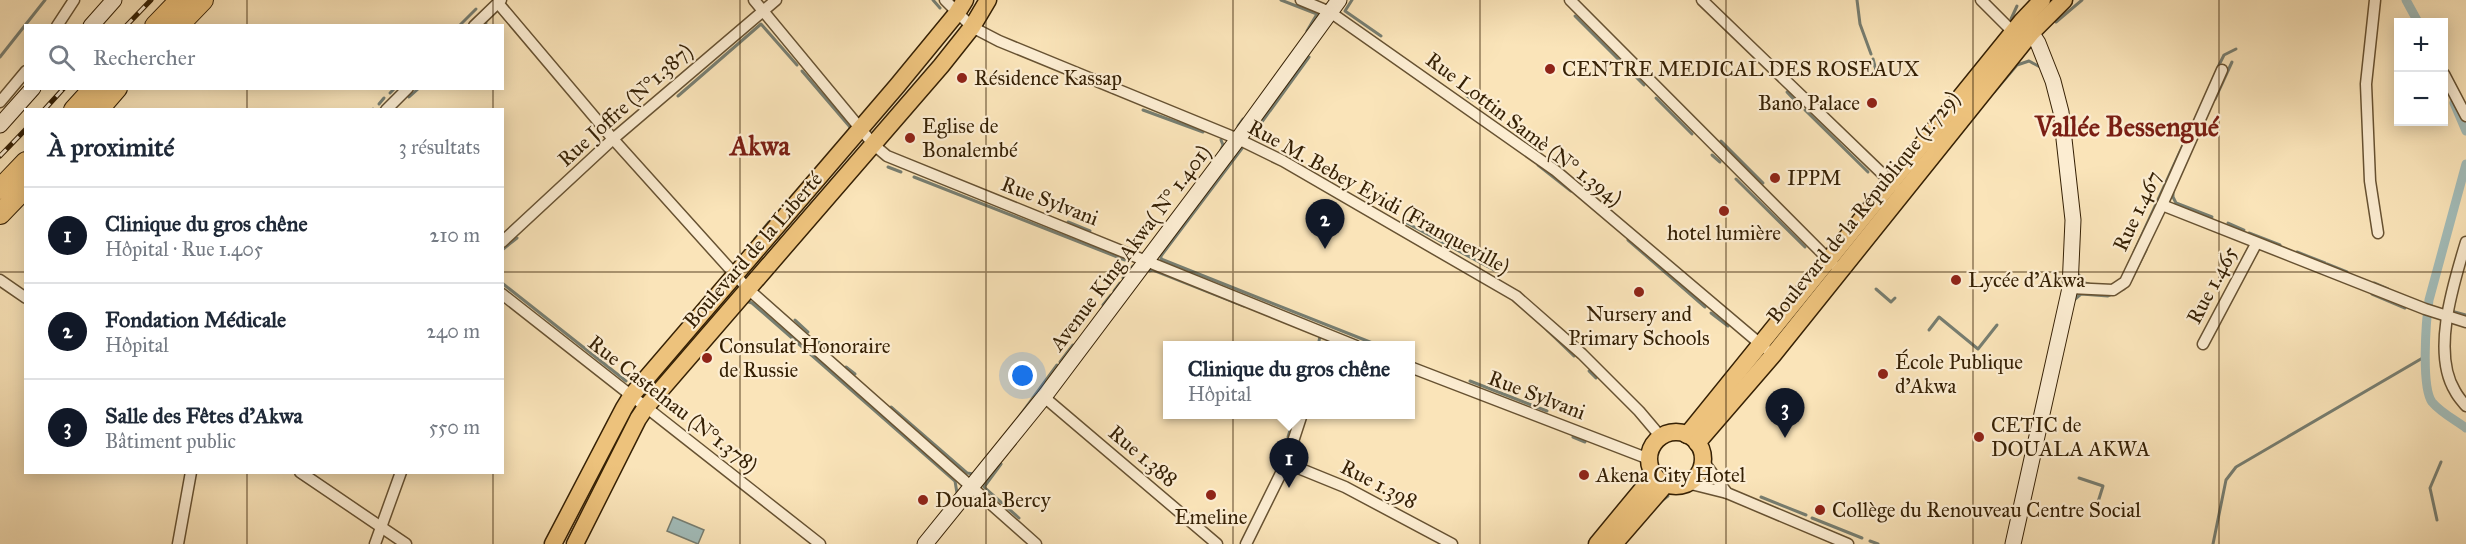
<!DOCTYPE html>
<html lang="fr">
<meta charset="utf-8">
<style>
:root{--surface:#fff;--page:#f6f6f7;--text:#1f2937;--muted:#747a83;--line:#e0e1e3;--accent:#111827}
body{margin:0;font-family:"IM FELL Great Primer",serif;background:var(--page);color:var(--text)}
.controls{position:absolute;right:18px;top:18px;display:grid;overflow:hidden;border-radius:0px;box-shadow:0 3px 15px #0003}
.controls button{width:54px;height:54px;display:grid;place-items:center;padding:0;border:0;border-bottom:2px solid var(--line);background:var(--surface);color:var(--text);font:30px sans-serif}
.you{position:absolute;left:1023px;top:376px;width:21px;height:21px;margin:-15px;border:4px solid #fff;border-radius:50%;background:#1a73e8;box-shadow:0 0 0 9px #1a73e833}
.badge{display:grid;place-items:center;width:39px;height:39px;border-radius:50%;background:var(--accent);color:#fff;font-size:20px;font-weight:700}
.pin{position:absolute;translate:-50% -50px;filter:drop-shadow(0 2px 3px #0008)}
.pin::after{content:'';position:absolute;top:32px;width:21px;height:18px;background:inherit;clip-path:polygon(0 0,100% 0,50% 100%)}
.popup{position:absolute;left:1163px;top:341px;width:252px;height:78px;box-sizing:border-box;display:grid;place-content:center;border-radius:0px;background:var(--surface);filter:drop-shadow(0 2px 4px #0005);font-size:20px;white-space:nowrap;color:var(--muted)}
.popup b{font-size:22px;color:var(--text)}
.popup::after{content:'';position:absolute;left:50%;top:100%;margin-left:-12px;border:12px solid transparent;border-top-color:var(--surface)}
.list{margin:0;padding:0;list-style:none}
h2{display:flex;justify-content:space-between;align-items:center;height:78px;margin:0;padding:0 24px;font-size:26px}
h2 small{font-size:20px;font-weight:400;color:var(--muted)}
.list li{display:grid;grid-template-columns:39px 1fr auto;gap:18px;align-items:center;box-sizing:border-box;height:96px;padding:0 24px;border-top:2px solid var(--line)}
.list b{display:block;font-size:22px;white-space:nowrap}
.list p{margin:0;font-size:20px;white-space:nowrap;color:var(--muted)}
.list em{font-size:20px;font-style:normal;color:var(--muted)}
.icon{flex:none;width:33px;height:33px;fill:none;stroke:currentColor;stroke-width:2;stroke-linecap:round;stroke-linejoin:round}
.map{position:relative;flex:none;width:2466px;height:544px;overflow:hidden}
.search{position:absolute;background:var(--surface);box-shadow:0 3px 15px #0003;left:24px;top:24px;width:480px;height:66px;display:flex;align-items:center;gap:15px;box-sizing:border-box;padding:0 21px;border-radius:0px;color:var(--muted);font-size:22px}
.panel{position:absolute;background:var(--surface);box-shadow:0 3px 15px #0003;left:24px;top:108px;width:480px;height:366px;border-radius:0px}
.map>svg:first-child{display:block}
.water{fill:#a2bcb9;stroke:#777e71;stroke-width:1.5}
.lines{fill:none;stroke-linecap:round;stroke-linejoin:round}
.stream{stroke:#777e71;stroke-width:3}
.canal{stroke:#a2bcb9;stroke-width:9}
.street-casing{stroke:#675232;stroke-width:13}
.secondary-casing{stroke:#362105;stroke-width:17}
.primary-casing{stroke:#362105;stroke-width:19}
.highway-casing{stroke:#362105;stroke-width:22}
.street{stroke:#fcedd2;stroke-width:10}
.secondary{stroke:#fcedd2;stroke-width:15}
.primary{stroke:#edc27c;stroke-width:16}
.highway{stroke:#edc27c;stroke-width:20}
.rail-casing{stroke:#362105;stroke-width:5}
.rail{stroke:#fcedd2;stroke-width:3;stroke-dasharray:9;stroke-linecap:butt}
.grid{fill:none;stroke:#362105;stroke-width:1.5;stroke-opacity:0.55}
.poi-dot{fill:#8f2418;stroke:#fcedd2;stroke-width:2}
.labels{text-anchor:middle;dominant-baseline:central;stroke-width:4.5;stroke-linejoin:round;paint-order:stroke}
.poi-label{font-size:21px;fill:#362105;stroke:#fcedd2;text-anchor:start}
.street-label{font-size:21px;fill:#362105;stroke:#fcedd2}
.district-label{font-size:27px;font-weight:bold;fill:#7a1f14;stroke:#fcedd2}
</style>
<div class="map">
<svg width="2466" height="544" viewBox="0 0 2466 544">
<rect width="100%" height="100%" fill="#fae4b9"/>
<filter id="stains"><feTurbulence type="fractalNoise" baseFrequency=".00333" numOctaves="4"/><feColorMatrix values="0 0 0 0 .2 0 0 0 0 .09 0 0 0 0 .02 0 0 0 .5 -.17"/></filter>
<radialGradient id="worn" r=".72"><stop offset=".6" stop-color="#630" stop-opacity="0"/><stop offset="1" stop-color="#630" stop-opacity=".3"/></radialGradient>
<!-- water -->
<path class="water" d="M673 517 704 530 698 544 667 531Z"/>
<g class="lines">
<!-- stream -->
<g class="stream">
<path d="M933 0 940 8"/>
<path d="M1281 0 1317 14 1307 31"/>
<path d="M1352 0 1345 11 1381 36"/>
<path d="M1857 0 1860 24 1871 54"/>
<path d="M1575 16 1644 85"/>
<path d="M2011 19 2017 6"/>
<path d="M2056 22 2082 0"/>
<path d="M459 26 476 9"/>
<path d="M483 26 486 23"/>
<path d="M0 57 45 0"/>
<path d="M1873 59 1877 74"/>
<path d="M2218 67 2224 55 2236 49"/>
<path d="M802 71 850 127 849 131"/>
<path d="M1787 92 1801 107"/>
<path d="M1994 92 2017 65 2029 61 2040 67"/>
<path d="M390 93 395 88"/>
<path d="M678 96 761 24 797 65"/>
<path d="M1467 96 1473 100"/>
<path d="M409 97 418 89"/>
<path d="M1656 98 1692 134"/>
<path d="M2215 99 2232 62"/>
<path d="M379 104 384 98"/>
<path d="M373 110V109"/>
<path d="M1143 110 1203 132"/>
<path d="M1805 110 1868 172"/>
<path d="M1238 126 1243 119"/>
<path d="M1259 126 1309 57"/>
<path d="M1721 141 1763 183"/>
<path d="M1243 147 1161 256V259L1380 346"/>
<path d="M1220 152 1223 145 1221 140"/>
<path d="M1712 155 1720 162"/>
<path d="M1538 165 1571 191"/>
<path d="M888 167 901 172"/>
<path d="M914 177 1125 260"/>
<path d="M1736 179 1805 247"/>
<path d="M2173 192V197L2176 203 2212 217"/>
<path d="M1357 193 1367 199"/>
<path d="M1403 221 1496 271"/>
<path d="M1068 222 1090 231"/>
<path d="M2228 223 2244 230"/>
<path d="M2249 233 2280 245"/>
<path d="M755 239 769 222"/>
<path d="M1628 240 1705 307"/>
<path d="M502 250 517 238"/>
<path d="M2134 252 2193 123"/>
<path d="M2297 252 2325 263"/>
<path d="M2327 264 2347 272"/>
<path d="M1149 271 1153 270 1244 306"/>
<path d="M2079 275 2081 282 2089 284"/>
<path d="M1123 278 1133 266"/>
<path d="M502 283 626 381"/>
<path d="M2374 283 2388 289"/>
<path d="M2129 284 2146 250"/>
<path d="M1876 289 1891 302 1895 298"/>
<path d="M1114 291 1120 283"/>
<path d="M2372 294 2405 308"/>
<path d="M2074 300 2081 294 2108 296 2124 289"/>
<path d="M746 301 752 303 955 481 957 493"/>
<path d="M1103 305 1111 295"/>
<path d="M2451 311 2466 315"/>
<path d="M1711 313 1728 326"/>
<path d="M795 320 808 332"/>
<path d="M1547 330 1574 356"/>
<path d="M1929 330 1939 317 1978 349 1997 325"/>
<path d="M814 338 829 351"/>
<path d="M1318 346 1320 336"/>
<path d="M1060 362 1073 345"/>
<path d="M846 367 855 374"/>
<path d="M1589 371 1596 378"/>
<path d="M1470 381 1547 411"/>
<path d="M891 407 967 473 974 474"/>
<path d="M1019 417 1057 365"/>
<path d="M1288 437 1295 414"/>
<path d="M1573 437 1585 442"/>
<path d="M1001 464 984 487 1019 518"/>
<path d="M2079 478 2103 486 2098 502"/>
<path d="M1761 497 1806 515"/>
<path d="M974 501 984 507"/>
<path d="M1660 502 1668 496"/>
<path d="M1812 518 1862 538"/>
<path d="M2437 520 2430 488 2441 462"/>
<path d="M1870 541 1878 544"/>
<path d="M2213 544 2226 480 2236 467 2426 356"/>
</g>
<!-- canal -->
<g class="canal">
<path d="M2406 0 2418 22"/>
<path d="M2454 103 2466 131"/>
<path d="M2466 164 2429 300C2426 320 2421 387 2432 402 2440 412 2455 420 2466 428"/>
</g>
<defs>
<g id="street">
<path d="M754 0 874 145 887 156 1356 346"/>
<path d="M945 0 972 27 999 41 1238 139 1283 161 1516 296 1582 354 1639 411 1661 437"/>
<path d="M1301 0 1330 12 1556 171 1765 348"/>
<path d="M1570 0 1833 264"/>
<path d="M1702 0 1894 185"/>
<path d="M1981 0 2013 32"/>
<path d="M2375 0 2366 84 2370 181 2378 233"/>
<path d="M498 3 613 139 748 289 1036 544"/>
<path d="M57 26 74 0"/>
<path d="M474 26 501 0"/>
<path d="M2444 74 2466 116"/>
<path d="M0 102 26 71"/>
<path d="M386 110 408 88"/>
<path d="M2162 205 2425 309 2466 322"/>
<path d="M502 242 613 139 776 0"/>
<path d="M2466 242C2454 282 2431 352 2455 391 2458 397 2462 401 2466 406"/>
<path d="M0 280 26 298"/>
<path d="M2070 288 2113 290 2125 282 2162 205 2222 70"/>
<path d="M502 294 820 544"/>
<path d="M2203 344 2256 244"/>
<path d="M1410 367 1649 459"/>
<path d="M1044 397 1217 544"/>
<path d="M1703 461 1727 493 1848 544"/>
<path d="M1286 463 1345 487 1452 544"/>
<path d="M300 472 406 544"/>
<path d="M1687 483 1727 493"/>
<path d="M178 544 191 472"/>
<path d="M375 544 401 472"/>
<path d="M1246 544 1286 463 1302 414"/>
</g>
<g id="secondary">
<path d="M91 26 114 0"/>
<path d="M0 125 33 88"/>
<path d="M925 544 1044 397 1238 139 1339 0"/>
<path d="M2013 544 2070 288 2073 220 2061 112 2053 81 2038 43 2026 25"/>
</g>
<g id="primary">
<circle cx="1676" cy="459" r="27"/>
<path d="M1687 435 2022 21 2042 0"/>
<path d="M1697 443 1773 355 2032 32 2064 0"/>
<path d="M553 544 624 408 632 395 897 86 957 13 965 0"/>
<path d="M575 544 638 419 646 407 941 66 972 27 988 0"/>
<path d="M1597 544 1654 475"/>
<path d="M1614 544 1666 484"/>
</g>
<g id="highway">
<path d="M155 26 180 0"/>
<path d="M178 26 203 0"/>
<path d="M74 110 94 88"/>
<path d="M98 110 117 88"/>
<path d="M0 189 26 162"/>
<path d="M0 214 26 187"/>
</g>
</defs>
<!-- street casing -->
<use href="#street" class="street-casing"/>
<!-- secondary casing -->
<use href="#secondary" class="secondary-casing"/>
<!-- primary casing -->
<use href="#primary" class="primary-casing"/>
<!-- highway casing -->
<use href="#highway" class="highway-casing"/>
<!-- street -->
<use href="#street" class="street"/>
<!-- secondary -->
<use href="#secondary" class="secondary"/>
<!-- primary -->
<use href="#primary" class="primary"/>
<!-- highway -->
<use href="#highway" class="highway"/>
<defs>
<g id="rail">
<path d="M126 26 151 0"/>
<path d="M44 110 64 88"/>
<path d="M0 156 26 129"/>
</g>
</defs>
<!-- rail casing -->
<use href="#rail" class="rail-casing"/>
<!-- rail -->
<use href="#rail" class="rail"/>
</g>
<!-- grid -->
<path class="grid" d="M247 0V26M493 0V26M740 0V544M986 0V544M1233 0V544M1480 0V544M1726 0V544M1973 0V544M2219 0V544M247 88V110M493 88V110M0 272H26M502 272H2466M247 472V544M493 472V544"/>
<!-- markers -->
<g class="poi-dot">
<circle cx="1550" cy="69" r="6"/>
<circle cx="962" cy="78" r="6"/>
<circle cx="1872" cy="103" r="6"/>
<circle cx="910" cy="138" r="6"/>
<circle cx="1775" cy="178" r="6"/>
<circle cx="1724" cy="211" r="6"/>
<circle cx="1956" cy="280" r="6"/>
<circle cx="1639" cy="292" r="6"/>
<circle cx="707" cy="358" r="6"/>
<circle cx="1883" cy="374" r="6"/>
<circle cx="1979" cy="437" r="6"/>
<circle cx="1584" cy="475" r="6"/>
<circle cx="1211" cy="495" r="6"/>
<circle cx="923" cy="500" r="6"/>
<circle cx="1820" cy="510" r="6"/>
</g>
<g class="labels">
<!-- poi labels -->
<g class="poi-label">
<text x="1562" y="69">CENTRE MEDICAL DES ROSEAUX</text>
<text x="974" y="78">Résidence Kassap</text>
<text x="1860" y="103" text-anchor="end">Bano Palace</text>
<text x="922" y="126">Eglise de<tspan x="922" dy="24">Bonalembé</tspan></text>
<text x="1787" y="178">IPPM</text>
<text x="1724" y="233" text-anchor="middle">hotel lumière</text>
<text x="1968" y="280">Lycée d'Akwa</text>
<text x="1639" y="314" text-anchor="middle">Nursery and<tspan x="1639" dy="24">Primary Schools</tspan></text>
<text x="719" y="346">Consulat Honoraire<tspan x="719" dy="24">de Russie</tspan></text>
<text x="1895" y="362">École Publique<tspan x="1895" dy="24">d'Akwa</tspan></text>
<text x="1991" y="425">CETIC de<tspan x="1991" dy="24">DOUALA AKWA</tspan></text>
<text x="1596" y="475">Akena City Hotel</text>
<text x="935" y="500">Douala Bercy</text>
<text x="1832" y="510">Collège du Renouveau Centre Social</text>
<text x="1211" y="517" text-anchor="middle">Emeline</text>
</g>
<!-- street labels -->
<g class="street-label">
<text transform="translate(625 105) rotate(-42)">Rue Joffre (N°1.387)</text>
<text transform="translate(1524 129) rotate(37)">Rue Lottin Samè (N° 1.394)</text>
<text transform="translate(1379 197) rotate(29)">Rue M. Bebey Eyidi (Franqueville)</text>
<text transform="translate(1050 201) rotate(21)">Rue Sylvani</text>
<text transform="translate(1863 207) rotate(-51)">Boulevard de la République (1.729)</text>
<text transform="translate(2137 211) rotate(-65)">Rue 1.467</text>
<text transform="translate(1130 248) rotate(-53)">Avenue King Akwa( N° 1.401)</text>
<text transform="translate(753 250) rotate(-49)">Boulevard de la Liberté</text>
<text transform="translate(2212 285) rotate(-62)">Rue 1.465</text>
<text transform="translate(1537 395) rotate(21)">Rue Sylvani</text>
<text transform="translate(673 404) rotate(38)">Rue Castelnau (N°1.378)</text>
<text transform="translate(1143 456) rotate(40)">Rue 1.388</text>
<text transform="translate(1379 484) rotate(27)">Rue 1.398</text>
</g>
<!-- district labels -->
<g class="district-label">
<text x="2127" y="126">Vallée Bessengué</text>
<text x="760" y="145">Akwa</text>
</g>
</g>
<rect width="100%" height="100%" filter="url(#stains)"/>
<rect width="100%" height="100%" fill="url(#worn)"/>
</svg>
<div class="controls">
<button>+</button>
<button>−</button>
</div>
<div class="you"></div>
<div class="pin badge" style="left:1289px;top:488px">1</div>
<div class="popup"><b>Clinique du gros chêne</b>Hôpital</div>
<div class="pin badge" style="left:1325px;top:249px">2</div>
<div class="pin badge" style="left:1785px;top:438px">3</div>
<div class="search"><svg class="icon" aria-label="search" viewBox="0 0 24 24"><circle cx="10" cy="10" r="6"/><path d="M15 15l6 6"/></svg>Rechercher</div>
<section class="panel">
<h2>À proximité<small>3 résultats</small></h2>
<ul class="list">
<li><span class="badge">1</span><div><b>Clinique du gros chêne</b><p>Hôpital · Rue 1.405</p></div><em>210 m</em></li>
<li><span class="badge">2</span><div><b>Fondation Médicale</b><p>Hôpital</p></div><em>240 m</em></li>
<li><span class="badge">3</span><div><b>Salle des Fêtes d'Akwa</b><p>Bâtiment public</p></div><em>550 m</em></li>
</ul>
</section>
</div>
